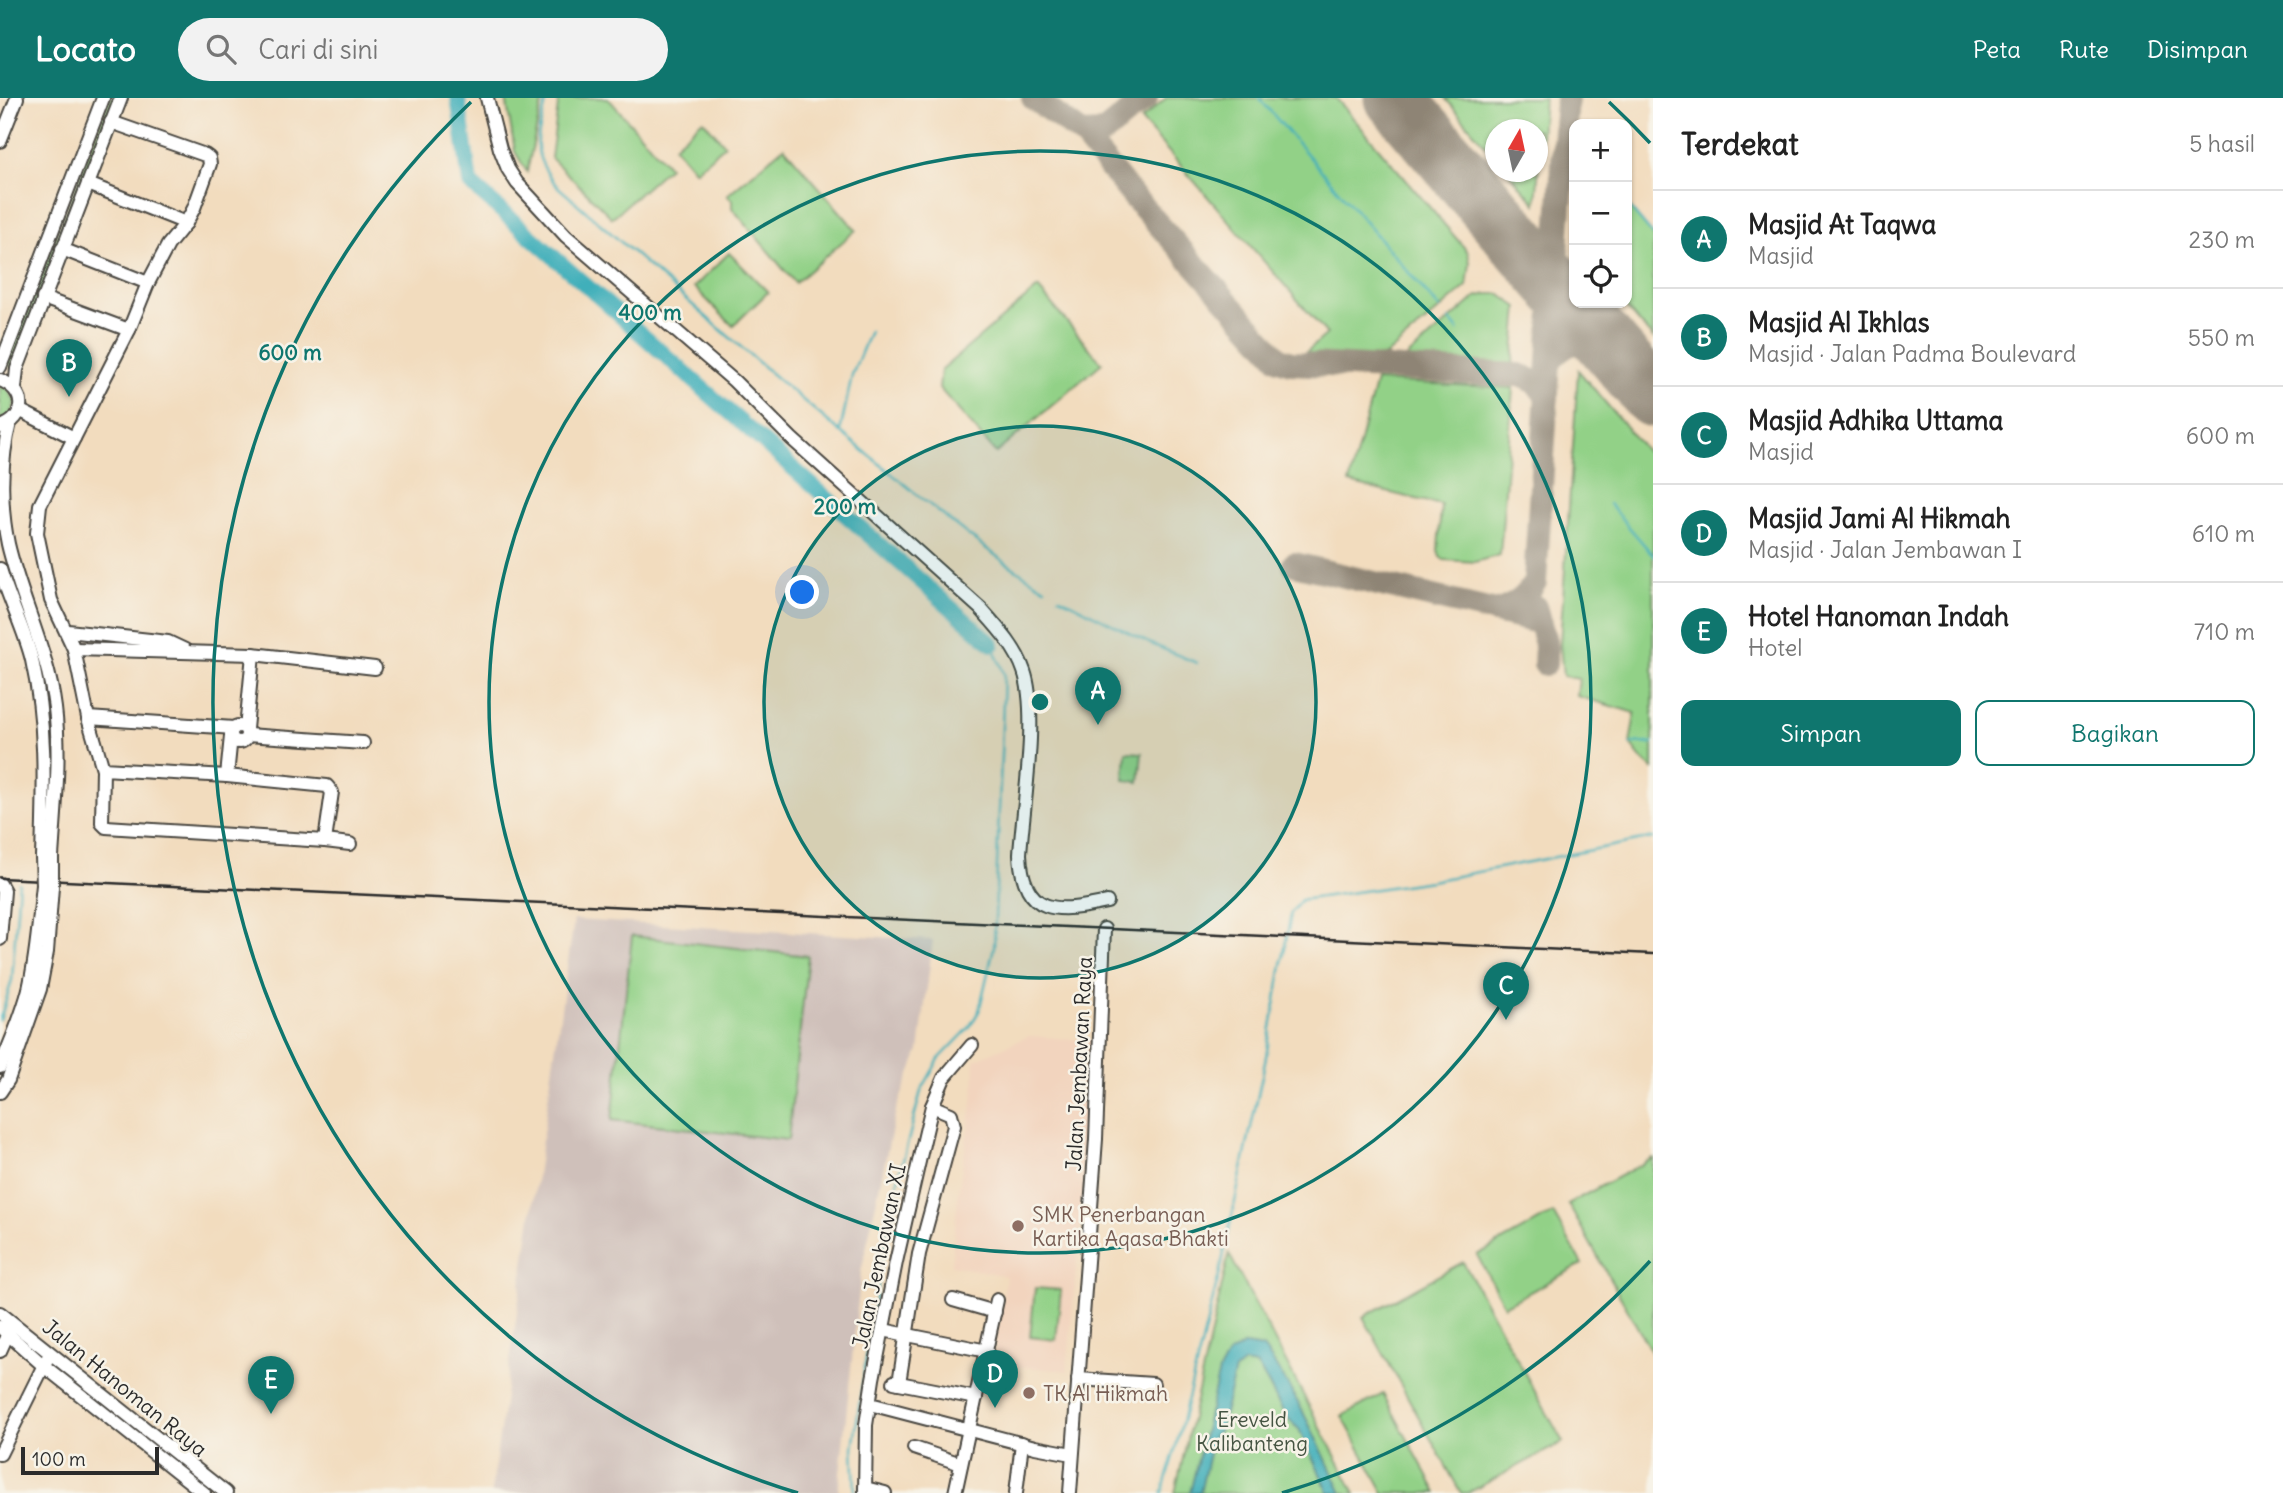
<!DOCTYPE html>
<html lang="id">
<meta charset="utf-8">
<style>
:root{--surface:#fff;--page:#f2f2f2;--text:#222;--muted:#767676;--line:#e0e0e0;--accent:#0f766e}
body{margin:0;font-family:Delius,sans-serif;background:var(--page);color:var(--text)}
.controls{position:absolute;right:21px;top:21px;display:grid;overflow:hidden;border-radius:14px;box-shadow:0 2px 5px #0004}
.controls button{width:63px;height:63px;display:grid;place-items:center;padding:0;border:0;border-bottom:2px solid var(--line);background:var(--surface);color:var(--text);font:35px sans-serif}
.compass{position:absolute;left:1485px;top:21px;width:63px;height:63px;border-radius:50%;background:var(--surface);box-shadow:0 2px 5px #0004;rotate:9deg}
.scale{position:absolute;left:21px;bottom:18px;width:138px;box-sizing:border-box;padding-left:7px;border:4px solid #2b2b2b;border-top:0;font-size:19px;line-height:24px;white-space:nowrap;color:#2b2b2b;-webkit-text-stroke:5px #f7f3e8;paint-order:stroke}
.you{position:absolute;left:803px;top:495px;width:24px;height:24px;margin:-18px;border:5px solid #fff;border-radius:50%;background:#1a73e8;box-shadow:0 0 0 10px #1a73e833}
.badge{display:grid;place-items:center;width:46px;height:46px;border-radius:50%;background:var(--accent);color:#fff;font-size:23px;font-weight:700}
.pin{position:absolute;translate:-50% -58px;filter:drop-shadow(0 2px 4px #0008)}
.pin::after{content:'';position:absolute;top:37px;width:24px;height:21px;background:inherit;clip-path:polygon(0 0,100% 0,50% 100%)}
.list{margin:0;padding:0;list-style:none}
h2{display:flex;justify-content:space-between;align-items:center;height:91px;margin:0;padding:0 28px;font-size:30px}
h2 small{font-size:23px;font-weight:400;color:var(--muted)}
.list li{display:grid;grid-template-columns:46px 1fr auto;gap:21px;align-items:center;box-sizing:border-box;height:98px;padding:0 28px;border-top:2px solid var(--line)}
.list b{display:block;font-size:26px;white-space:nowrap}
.list p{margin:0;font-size:23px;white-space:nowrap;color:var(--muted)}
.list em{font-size:23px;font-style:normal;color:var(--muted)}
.actions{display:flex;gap:14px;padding:21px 28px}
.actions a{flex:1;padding:16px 0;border:2px solid var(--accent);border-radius:14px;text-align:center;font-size:24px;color:var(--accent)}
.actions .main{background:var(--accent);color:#fff}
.icon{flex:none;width:38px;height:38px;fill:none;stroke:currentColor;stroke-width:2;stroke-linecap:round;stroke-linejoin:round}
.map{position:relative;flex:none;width:1653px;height:1395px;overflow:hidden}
header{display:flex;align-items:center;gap:42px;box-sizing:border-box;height:98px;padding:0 35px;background:var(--accent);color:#fff}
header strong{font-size:33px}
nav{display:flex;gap:38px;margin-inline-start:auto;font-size:24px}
.search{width:490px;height:63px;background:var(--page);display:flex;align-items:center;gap:18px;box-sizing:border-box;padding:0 24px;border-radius:38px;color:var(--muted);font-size:26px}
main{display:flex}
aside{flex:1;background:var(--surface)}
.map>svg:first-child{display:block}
.built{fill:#f2d4be}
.industrial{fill:#cfc0ba}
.green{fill:#92d187;stroke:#5e7e59;stroke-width:2}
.water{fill:#3fafba;stroke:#356d72;stroke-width:2}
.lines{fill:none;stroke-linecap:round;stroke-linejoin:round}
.stream{stroke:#3fafba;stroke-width:2.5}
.river{stroke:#3fafba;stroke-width:16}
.taxiway{stroke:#8e8474;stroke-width:24}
.runway{stroke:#8e8474;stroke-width:61}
.minor-casing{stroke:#494641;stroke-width:16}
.minor{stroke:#fff;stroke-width:12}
.rail{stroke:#2b2b2b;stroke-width:2.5}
.minor-bridge-casing{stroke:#494641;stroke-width:16;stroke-linecap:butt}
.minor-bridge{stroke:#fff;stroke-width:12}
.ring{fill:none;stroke:#0f766e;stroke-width:3.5}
.education-dot{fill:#8d6e63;stroke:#f7f3e8;stroke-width:2.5}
.labels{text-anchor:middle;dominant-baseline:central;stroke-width:5;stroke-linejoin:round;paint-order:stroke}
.street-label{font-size:21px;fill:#2b2b2b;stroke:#f7f3e8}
.education-label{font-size:21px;fill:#785e54;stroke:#f7f3e8;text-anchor:start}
.park-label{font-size:21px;fill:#455442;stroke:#f7f3e8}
.centre{fill:#0f766e;stroke:#f7f3e8;stroke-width:3.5}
.ring-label{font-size:21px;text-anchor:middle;font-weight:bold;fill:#0f766e;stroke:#f7f3e8;stroke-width:5;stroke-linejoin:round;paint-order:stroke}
</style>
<header>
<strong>Locato</strong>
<div class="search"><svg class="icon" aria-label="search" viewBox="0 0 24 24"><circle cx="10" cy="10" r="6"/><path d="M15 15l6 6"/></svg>Cari di sini</div>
<nav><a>Peta</a><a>Rute</a><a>Disimpan</a></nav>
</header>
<main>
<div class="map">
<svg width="1653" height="1395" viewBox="0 0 1653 1395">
<rect width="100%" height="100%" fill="#f7f3e8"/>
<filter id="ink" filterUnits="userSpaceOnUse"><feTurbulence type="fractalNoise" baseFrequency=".0143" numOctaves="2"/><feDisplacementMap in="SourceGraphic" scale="14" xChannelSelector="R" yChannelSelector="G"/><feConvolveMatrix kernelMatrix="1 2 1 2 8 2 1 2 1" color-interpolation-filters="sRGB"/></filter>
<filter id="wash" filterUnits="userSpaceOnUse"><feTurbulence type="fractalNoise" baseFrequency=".00686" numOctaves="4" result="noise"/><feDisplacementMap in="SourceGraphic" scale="28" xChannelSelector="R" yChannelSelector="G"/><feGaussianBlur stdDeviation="1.57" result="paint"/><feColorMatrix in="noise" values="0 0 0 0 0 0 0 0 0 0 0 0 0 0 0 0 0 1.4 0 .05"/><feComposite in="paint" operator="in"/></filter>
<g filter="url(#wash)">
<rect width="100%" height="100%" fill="#f2dcbe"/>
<!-- built -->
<path class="built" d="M1029 938 1097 943 1067 1273 993 1266 1006 1178 951 1167 959 1089 974 993 975 962Z"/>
<!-- industrial -->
<path class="industrial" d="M574 822 933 842 919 953 896 1012 861 1174 838 1395H491Z"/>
<!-- green -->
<g class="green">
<path d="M110 0H118L11 270 7 265Z"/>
<path d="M506 0H543L527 74 515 54Z"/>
<path d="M559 0H608L669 69 612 120 551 60Z"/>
<path d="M1166 0H1336L1468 154 1470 165 1467 188 1383 260 1304 256 1327 236 1141 22Z"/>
<path d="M1445 0H1544L1536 106 1508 74H1538V32H1496L1495 59Z"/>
<path d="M703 22 725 47 695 73 674 48Z"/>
<path d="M784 49 856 132 795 185 732 110V102L727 97Z"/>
<path d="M1627 106 1653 137V240L1622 205H1627Z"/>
<path d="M729 155 768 194 733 228 694 189Z"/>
<path d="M1038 190 1102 265 996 355 939 290 941 272Z"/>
<path d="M1487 196H1499L1518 209 1513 266 1405 261 1476 199Z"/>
<path d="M1578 272 1653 361V671L1640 659 1630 646 1635 615 1577 598 1579 581 1563 578 1560 546Z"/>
<path d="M1376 283 1513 290 1500 457 1475 464 1444 462 1440 459 1438 453 1441 407 1349 385Z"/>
<path d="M0 286 6 288 15 303C13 313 10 320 0 323Z"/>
<path d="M1126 654 1142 655 1139 684 1124 682Z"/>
<path d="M632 838 808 858 788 1042 612 1022Z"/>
<path d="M1653 1060V1257L1568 1106Z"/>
<path d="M1553 1115 1582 1166 1504 1208 1477 1157Z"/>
<path d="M1229 1156 1355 1395H1175Z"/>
<path d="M1463 1164 1563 1344 1468 1395H1461L1363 1219Z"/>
<path d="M1035 1190 1061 1192 1056 1242 1030 1239Z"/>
<path d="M1383 1296 1437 1395H1384L1342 1318Z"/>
</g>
<!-- water -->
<path class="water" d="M1245 1247 1263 1250C1297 1294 1318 1346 1342 1395H1329L1299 1331C1279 1316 1272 1286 1256 1267L1244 1265 1235 1272 1220 1331 1213 1338 1200 1395H1190L1219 1273 1229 1255Z"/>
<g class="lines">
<!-- stream -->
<g class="stream">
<path d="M547 0C538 41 528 53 557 88 663 180 766 274 875 362 930 407 984 453 1045 490"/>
<path d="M1259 0 1440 211"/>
<path d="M1627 106 1653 137"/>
<path d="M1449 221 1458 232"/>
<path d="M840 334 852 277 870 233"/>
<path d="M1609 406 1653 457"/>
<path d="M1059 499 1149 545 1197 565"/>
<path d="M1630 646 1653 645"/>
<path d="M0 922 12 882 19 785"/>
<path d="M855 1395 853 1350 872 1220 893 1101 921 993 939 961 969 930 979 913 994 849 1004 576 992 546"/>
<path d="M1162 1395 1176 1348 1221 1169 1265 964 1291 815 1301 802 1431 783 1653 740"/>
</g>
<!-- river -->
<path class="river" d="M458 0 470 85 992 546"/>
<!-- taxiway -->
<g class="taxiway">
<path d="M1033 0 1082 36 1132 97 1279 261 1291 265 1519 277 1536 284 1547 299"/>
<path d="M1082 36 1103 35 1146 0"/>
<path d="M1555 185 1567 0"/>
<path d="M1549 266C1562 241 1590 239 1613 252"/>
<path d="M1294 466 1538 524"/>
<path d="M1535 509 1546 546 1545 566"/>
<path d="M1496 514C1514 508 1525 501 1535 484L1552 215 1549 193 1537 165"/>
</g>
<!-- runway -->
<path class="runway" d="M1395 0 1653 299"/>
</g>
</g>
<g filter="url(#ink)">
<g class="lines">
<defs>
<g id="minor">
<path d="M487 0 500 51 508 71 517 85 566 138 734 283 792 341 981 511C997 529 1016 549 1024 573 1039 616 1023 709 1020 756 1023 818 1057 815 1107 804"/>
<path d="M0 43 17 0"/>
<path d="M88 86 186 125"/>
<path d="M62 151 148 185"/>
<path d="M43 200 129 232"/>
<path d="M0 269 103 0"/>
<path d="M0 282C26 291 28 321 0 329"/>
<path d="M15 290 17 271 121 0"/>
<path d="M19 312 74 340"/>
<path d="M10 325C0 362 0 408 8 446 21 502 48 553 55 610 61 659 55 710 52 759"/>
<path d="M0 471C9 502 25 533 32 562 47 629 44 691 42 759"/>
<path d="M68 533 168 544 185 552"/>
<path d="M74 551 253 556 375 570"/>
<path d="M88 620 234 630"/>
<circle cx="239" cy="636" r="8"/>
<path d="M246 631 253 556"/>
<path d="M247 637 363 645"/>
<path d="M103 671 227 678 327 688 332 694 325 743 106 729 102 725 103 671 88 620 74 551 51 502 37 435 40 407 129 232 148 185 168 147 186 125 194 110 210 66 209 60 205 57 111 24"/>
<path d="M227 678 231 638"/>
<path d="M325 743 350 746"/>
<path d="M0 786 4 793 0 841"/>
<path d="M0 969C11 944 22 918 29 891 37 857 39 822 43 787"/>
<path d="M0 994 8 982 40 891 47 854 52 789"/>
<path d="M953 1202 995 1214"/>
<path d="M0 1215 226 1395"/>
<path d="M0 1229 44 1268 204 1395"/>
<path d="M883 1232 987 1253"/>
<path d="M0 1253 10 1231"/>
<path d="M1078 1281 1153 1286"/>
<path d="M894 1284 976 1300"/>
<path d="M899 1285 919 1156 954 1028 951 1016 932 1008"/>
<path d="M870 1306 1035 1349 1072 1356"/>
<path d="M914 1350 961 1366"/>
<path d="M0 1356 47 1261"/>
<path d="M865 1390 885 1395"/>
<path d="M865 1395 866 1327 873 1281 896 1164 923 1046 932 1008 944 980 972 947"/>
<path d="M955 1395 997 1202"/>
<path d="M1016 1395 1022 1345"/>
<path d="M1070 1395 1096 1041 1104 831"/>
</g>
</defs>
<!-- minor casing -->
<use href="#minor" class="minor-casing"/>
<!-- minor -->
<use href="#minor" class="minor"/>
<!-- rail -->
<path class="rail" d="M0 780 1653 856"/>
<defs>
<g id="minor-bridge">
<path d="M42 759 43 787"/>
<path d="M52 789V759"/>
</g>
</defs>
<!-- minor-bridge casing -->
<use href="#minor-bridge" class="minor-bridge-casing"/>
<!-- minor-bridge -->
<use href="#minor-bridge" class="minor-bridge"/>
</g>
</g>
<!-- distance rings -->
<circle cx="1040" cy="604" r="276" fill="#0f766e" fill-opacity=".12"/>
<g class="ring">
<circle cx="1040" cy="604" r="276"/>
<circle cx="1040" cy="604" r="551"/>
<path d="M1650 1163A827 827 0 0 1 1282 1395M798 1395A827 827 0 0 1 471 4M1609 4A827 827 0 0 1 1650 45"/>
</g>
<!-- markers -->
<g class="education-dot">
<circle cx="1018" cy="1128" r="7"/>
<circle cx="1029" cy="1295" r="7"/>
</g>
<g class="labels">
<!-- street labels -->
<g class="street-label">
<text transform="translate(1079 966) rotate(-87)">Jalan Jembawan Raya</text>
<text transform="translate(879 1158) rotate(-78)">Jalan Jembawan XI</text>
<text transform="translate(125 1290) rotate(39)">Jalan Hanoman Raya</text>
</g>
<!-- education labels -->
<g class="education-label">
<text x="1032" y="1116">SMK Penerbangan<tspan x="1032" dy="24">Kartika Aqasa Bhakti</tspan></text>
<text x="1043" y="1295">TK Al Hikmah</text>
</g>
<!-- park labels -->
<g class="park-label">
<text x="1252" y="1321">Ereveld<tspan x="1252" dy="24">Kalibanteng</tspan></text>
</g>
</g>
<circle cx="1040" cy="604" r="10" class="centre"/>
<g class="ring-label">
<text x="650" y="222">400 m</text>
<text x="290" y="262">600 m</text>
<text x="845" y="416">200 m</text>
</g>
</svg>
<div class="controls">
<button>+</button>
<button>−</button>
<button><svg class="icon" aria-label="locate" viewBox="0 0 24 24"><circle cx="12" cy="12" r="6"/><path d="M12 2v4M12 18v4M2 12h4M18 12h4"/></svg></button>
</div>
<svg class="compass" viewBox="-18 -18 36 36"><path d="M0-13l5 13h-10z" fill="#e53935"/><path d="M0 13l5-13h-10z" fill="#767676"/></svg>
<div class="scale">100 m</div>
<div class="you"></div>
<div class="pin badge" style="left:1098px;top:627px">A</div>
<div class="pin badge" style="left:69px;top:299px">B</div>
<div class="pin badge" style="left:1506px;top:922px">C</div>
<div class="pin badge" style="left:995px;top:1310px">D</div>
<div class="pin badge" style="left:271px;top:1316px">E</div>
</div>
<aside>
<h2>Terdekat<small>5 hasil</small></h2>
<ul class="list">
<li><span class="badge">A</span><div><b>Masjid At Taqwa</b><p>Masjid</p></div><em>230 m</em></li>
<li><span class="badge">B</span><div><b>Masjid Al Ikhlas</b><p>Masjid · Jalan Padma Boulevard</p></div><em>550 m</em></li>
<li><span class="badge">C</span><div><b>Masjid Adhika Uttama</b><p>Masjid</p></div><em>600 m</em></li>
<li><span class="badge">D</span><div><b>Masjid Jami Al Hikmah</b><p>Masjid · Jalan Jembawan I</p></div><em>610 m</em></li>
<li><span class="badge">E</span><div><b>Hotel Hanoman Indah</b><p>Hotel</p></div><em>710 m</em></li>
</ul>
<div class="actions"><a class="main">Simpan</a><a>Bagikan</a></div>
</aside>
</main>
